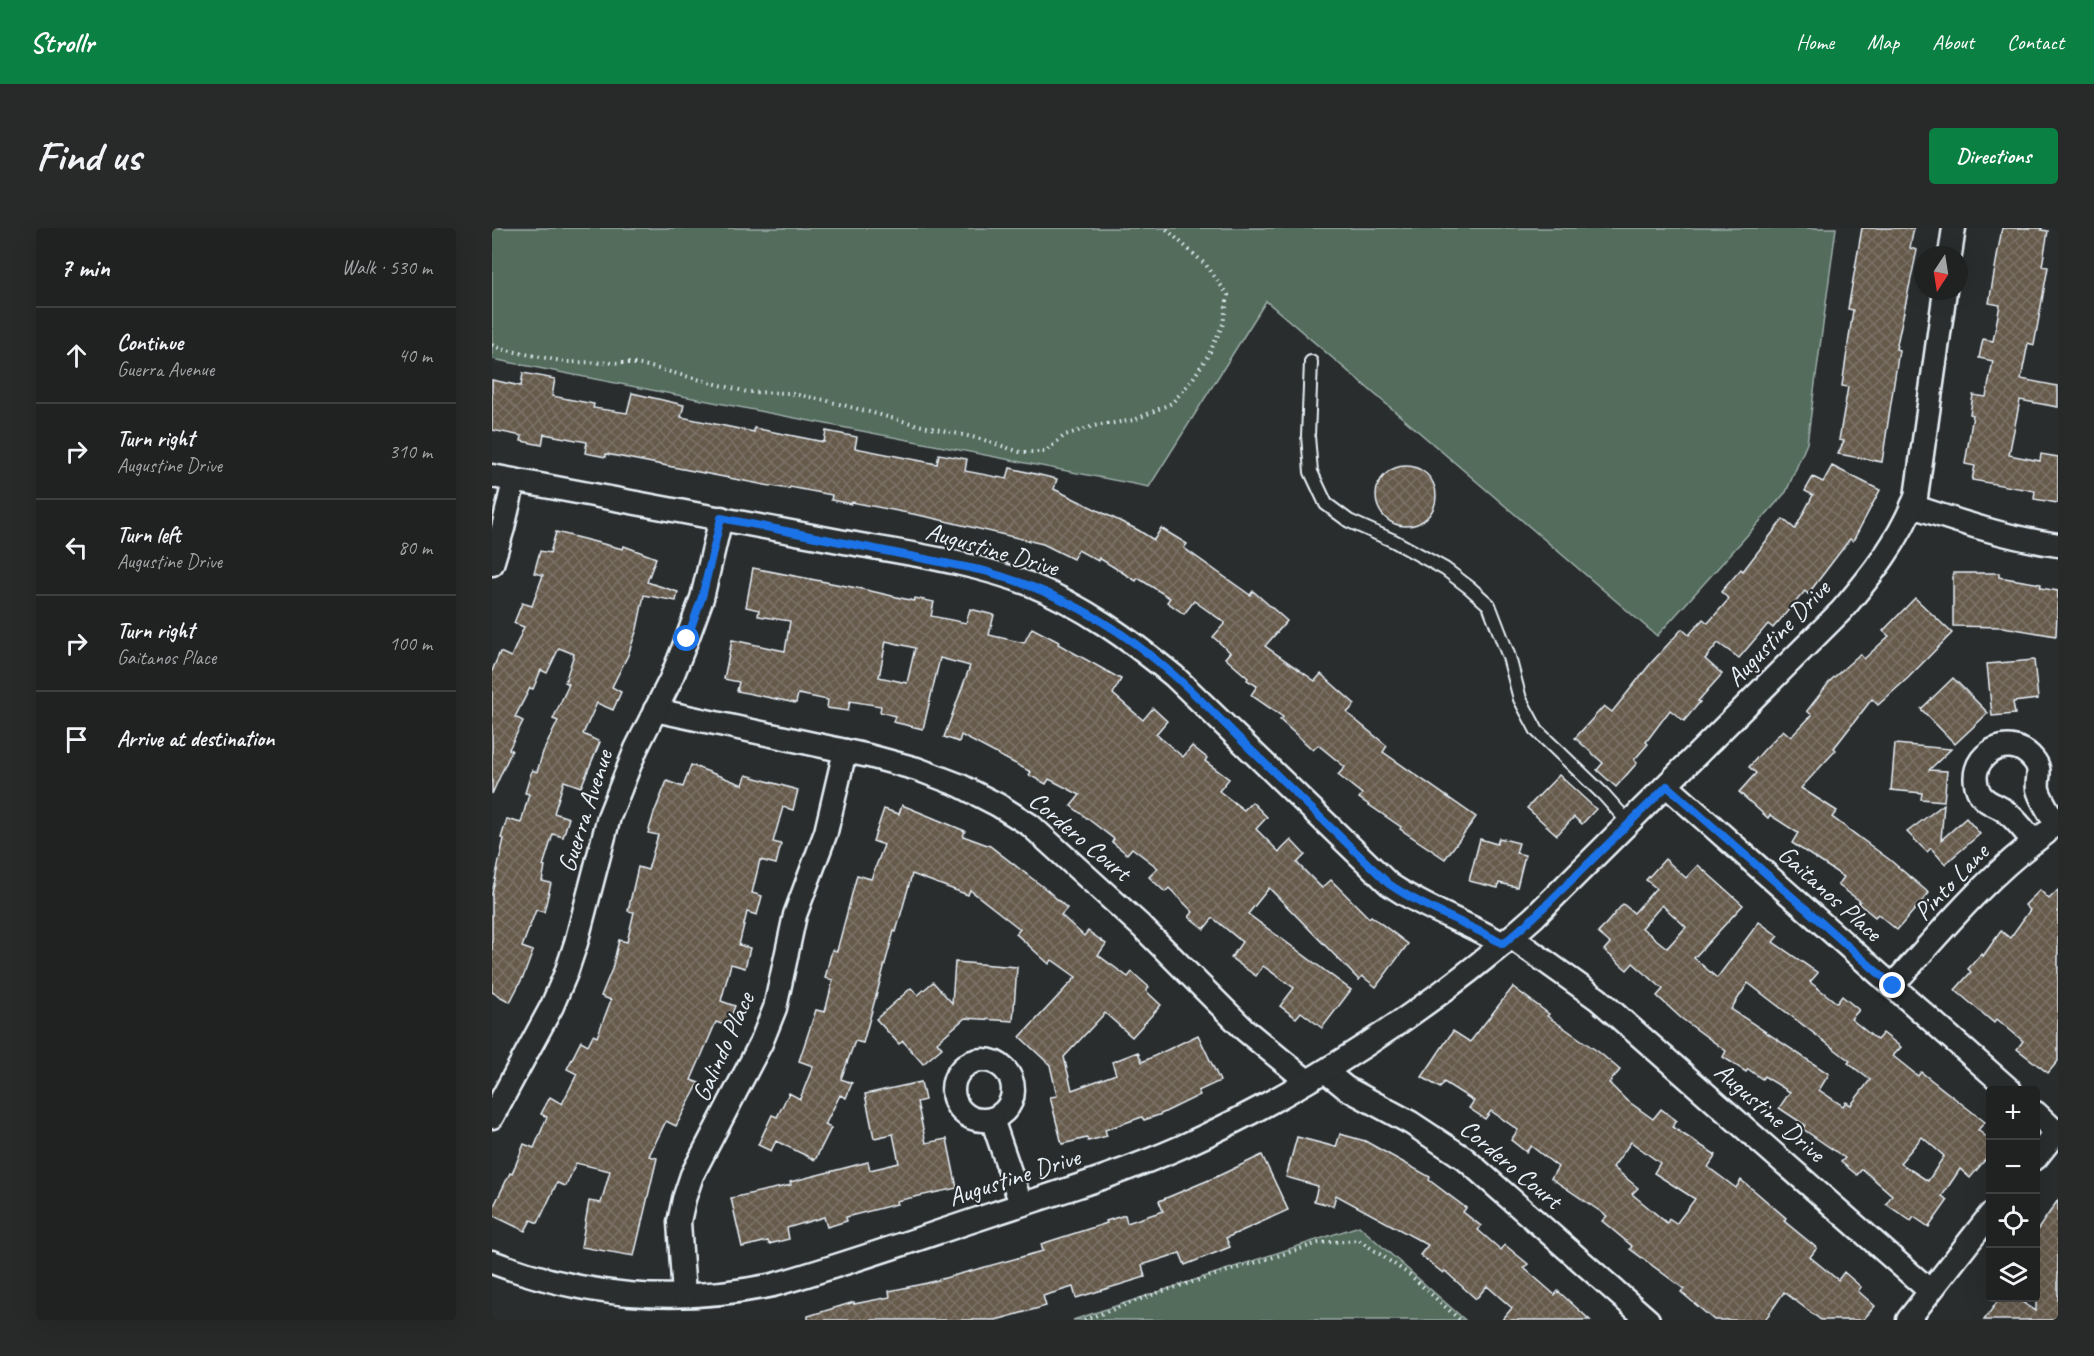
<!DOCTYPE html>
<meta charset="utf-8">
<style>
:root{--surface:#202222;--page:#282a2a;--text:#f1f3f6;--muted:#a2a4a5;--line:#3d3f40;--accent:#0b8043}
body{margin:0;font-family:Caveat,sans-serif;background:var(--page);color:var(--text)}
.controls{position:absolute;right:18px;bottom:18px;display:grid;overflow:hidden;border-radius:6px;box-shadow:0 6px 24px #0002}
.controls button{width:54px;height:54px;display:grid;place-items:center;padding:0;border:0;border-bottom:2px solid var(--line);background:var(--surface);color:var(--text);font:30px sans-serif}
.compass{position:absolute;left:1422px;top:18px;width:54px;height:54px;border-radius:50%;background:var(--surface);box-shadow:0 6px 24px #0002;rotate:192deg}
.stop{position:absolute;width:18px;height:18px;margin:-14px;border:4px solid #1a73e8;border-radius:50%;background:#fff}
.stop.end{background:#1a73e8;border-color:#fff;box-shadow:0 2px 6px #0008}
.list{margin:0;padding:0;list-style:none}
h2{display:flex;justify-content:space-between;align-items:center;height:78px;margin:0;padding:0 24px;font-size:26px}
h2 small{font-size:20px;font-weight:400;color:var(--muted)}
.list li{display:grid;grid-template-columns:39px 1fr auto;gap:18px;align-items:center;box-sizing:border-box;height:96px;padding:0 24px;border-top:2px solid var(--line)}
.list b{display:block;font-size:22px;white-space:nowrap}
.list p{margin:0;font-size:20px;white-space:nowrap;color:var(--muted)}
.list em{font-size:20px;font-style:normal;color:var(--muted)}
.icon{flex:none;width:33px;height:33px;fill:none;stroke:currentColor;stroke-width:2;stroke-linecap:round;stroke-linejoin:round}
.map{position:relative;flex:none;width:1566px;height:1092px;overflow:hidden;border-radius:6px}
header{display:flex;align-items:center;gap:36px;box-sizing:border-box;height:84px;padding:0 30px;background:var(--accent);color:#fff}
header strong{font-size:28px}
nav{display:flex;gap:33px;margin-inline-start:auto;font-size:21px}
.intro{display:flex;align-items:center;justify-content:space-between;box-sizing:border-box;height:144px;padding:0 36px}
h1{margin:0;font-size:42px}
.button{padding:15px 27px;border-radius:6px;background:var(--accent);color:#fff;font-size:21px;font-weight:700}
main{display:flex;gap:36px;padding:0 36px}
aside{flex:1;background:var(--surface);border-radius:6px;box-shadow:0 6px 24px #0002}
.map>svg:first-child{display:block}
.green{fill:#526c5b;stroke:#9daeaa;stroke-width:1.5}
.building{fill:url(#building-cross-hatch);stroke:#e8f1f8;stroke-width:1.5;fill-rule:evenodd}
.lines{fill:none;stroke-linecap:round;stroke-linejoin:round}
.lane-casing{stroke:#e8f1f8;stroke-width:16}
.street-casing{stroke:#e8f1f8;stroke-width:27}
.path{stroke:#e8f1f8;stroke-width:4;stroke-dasharray:1.5 4.5;stroke-linecap:butt}
.lane{stroke:#2a2d2e;stroke-width:12}
.street{stroke:#2a2d2e;stroke-width:22}
.route{stroke:#1a73e8;stroke-width:8}
.labels{text-anchor:middle;dominant-baseline:central;stroke-width:4.5;stroke-linejoin:round;paint-order:stroke}
.street-label{font-size:26px;fill:#e8f1f8;stroke:#2a2d2e}
</style>
<header>
<strong>Strollr</strong>
<nav><a>Home</a><a>Map</a><a>About</a><a>Contact</a></nav>
</header>
<div class="intro"><h1>Find us</h1><a class="button">Directions</a></div>
<main>
<aside>
<h2>7 min<small>Walk · 530 m</small></h2>
<ul class="list">
<li><svg class="icon" aria-label="ahead" viewBox="0 0 24 24"><path d="M12 20V5M6 11l6-6 6 6"/></svg><div><b>Continue</b><p>Guerra Avenue</p></div><em>40 m</em></li>
<li><svg class="icon" aria-label="right" viewBox="0 0 24 24"><path d="M7 20v-9h11M14 6l5 5-5 5"/></svg><div><b>Turn right</b><p>Augustine Drive</p></div><em>310 m</em></li>
<li><svg class="icon" aria-label="left" viewBox="0 0 24 24"><path d="M17 20v-9H6M10 6l-5 5 5 5"/></svg><div><b>Turn left</b><p>Augustine Drive</p></div><em>80 m</em></li>
<li><svg class="icon" aria-label="right" viewBox="0 0 24 24"><path d="M7 20v-9h11M14 6l5 5-5 5"/></svg><div><b>Turn right</b><p>Gaitanos Place</p></div><em>100 m</em></li>
<li><svg class="icon" aria-label="arrive" viewBox="0 0 24 24"><path d="M6 21V4h12l-3 4 3 4H6"/></svg><div><b>Arrive at destination</b></div></li>
</ul>
</aside>
<div class="map">
<svg width="1566" height="1092" viewBox="0 0 1566 1092">
<defs>
<pattern id="building-cross-hatch" width="8" height="8" patternUnits="userSpaceOnUse" patternTransform="scale(1.5)"><rect width="8" height="8" fill="#665a4c"/><path d="M0 0l8 8M0 8l8-8" fill="none" stroke="#7c7267"/></pattern>
</defs>
<rect width="100%" height="100%" fill="#2a2d2e"/>
<filter id="ink" filterUnits="userSpaceOnUse"><feTurbulence type="fractalNoise" baseFrequency=".0167" numOctaves="2"/><feDisplacementMap in="SourceGraphic" scale="12" xChannelSelector="R" yChannelSelector="G"/><feConvolveMatrix kernelMatrix="1 2 1 2 8 2 1 2 1" color-interpolation-filters="sRGB"/></filter>
<g filter="url(#ink)">
<!-- green -->
<g class="green">
<path d="M0 0H1344L1315 215 1294 264 1165 408 774 73 657 259 0 131Z"/>
<path d="M867 998 973 1092H581Z"/>
</g>
<!-- building -->
<g class="building">
<path d="M1370 0H1422L1418 20 1425 22 1404 121 1407 122 1390 234 1346 226 1352 213 1347 212 1356 159 1350 158 1361 82 1356 81Z"/>
<path d="M1510 0H1550L1549 2 1556 3 1550 38 1556 39 1542 117 1536 115 1529 151 1566 158V179L1528 172 1517 227 1548 233 1549 226 1566 229V275L1542 271 1543 263 1480 252 1483 238 1473 236 1481 187 1478 186 1481 167 1494 169 1501 133 1487 130 1491 111 1501 113 1508 77 1497 75Z"/>
<path d="M31 145 63 151 60 168 102 176 101 180 135 185 140 165 192 177 189 189 262 204V200L332 214 334 203 365 209 363 220 445 236 447 226 475 231 473 243 515 251 518 240 565 251 562 261 646 302 662 312 669 300 695 316 692 320 758 367 761 363 795 393 773 418 823 453 829 446 863 476 855 485 895 518 891 524 984 589 953 631 908 601 909 599 867 570 870 566 846 547 853 539 826 517 821 522 788 492 791 489 759 467 765 458 755 452 756 450 733 430 738 424 721 409 733 395 702 373 692 386 675 374 678 370 646 350 644 353 607 330 606 333 586 322 581 331 551 316 436 289 360 274 359 276 339 272 340 267 298 259 297 261 273 257 114 226V229L93 225 95 214 52 206 50 217 29 213 30 208 0 202V152L29 158Z"/>
<circle cx="914" cy="268" r="30"/>
<path d="M1340 238 1388 262 1361 313 1358 311 1316 366 1313 363 1281 400 1276 396 1247 430 1226 415 1213 431 1230 446 1206 473 1208 474 1192 493 1178 482 1154 514 1156 516 1142 532 1145 535 1124 559 1105 542 1111 535 1083 510 1112 478 1120 484 1159 435 1190 401 1197 407 1211 391 1216 395 1237 371 1229 364 1249 341 1251 343 1291 291 1303 301 1321 267 1313 263 1321 249 1331 254Z"/>
<path d="M64 304 131 321 132 318 164 330 155 354 186 364 184 373 152 367 145 401 136 427 120 459 129 464 121 482 105 475 91 506 108 514 89 559 72 553 62 585 77 590 71 609 61 606 51 638 53 639 50 653 59 655 52 684 44 682 30 719 41 723 32 747 18 774 0 764V665L12 611 9 610 15 591 29 595 37 566 33 565 40 542 45 544 51 524 66 493 61 491 77 456 73 454 82 426 67 420 55 445 49 442 41 461 38 460 23 489 31 493 17 521 20 522 0 566V443L8 424 19 429 32 399 22 395 30 375 40 378 51 347 42 345 48 323 58 325Z"/>
<path d="M261 340 370 361 422 373 423 370 442 374 439 388 474 395 478 381 502 387 497 407 532 415 540 400 567 414 566 416 629 451 621 466 651 492 661 480 675 493 664 506 691 529 700 518 715 530 713 533 737 551 727 563 752 582 760 574 775 589 764 601 787 624 799 612 813 627 805 635 830 660 839 652 877 690 879 688 916 716 884 759 870 748 867 752 777 660 756 686 859 762 830 800 809 784 804 790 788 778 802 760 771 738 764 748 739 730 750 714 721 690 712 701 697 689 701 684 677 660 673 664 657 649 666 640 640 620 635 626 620 614 622 611 579 578 588 567 557 551 554 556 537 547 539 544 469 507 467 514 452 509 478 438 448 430 431 501 401 494 403 488 388 484 389 478 358 473 356 483 335 480 336 472 306 466 304 475 245 463 247 454 232 451 240 412 293 423 298 393 266 388 267 382 254 379ZM394 413 423 420 415 455 387 449Z"/>
<path d="M1461 345H1507V349L1549 356 1548 360 1566 363 1564 408 1511 399 1461 398Z"/>
<path d="M1423 370 1460 405 1416 450 1386 477 1380 471 1342 520 1344 522 1309 560 1345 583 1340 589 1398 632 1437 665 1405 702 1386 686 1383 689 1366 675 1368 673 1346 657 1352 649 1300 615 1306 605 1278 587 1276 590 1247 564 1264 545 1257 539 1270 524 1291 502 1299 509 1320 487 1315 483 1339 452 1368 426 1372 431 1397 408 1391 403Z"/>
<path d="M1542 432 1546 471 1521 474 1523 486 1500 488 1495 436Z"/>
<path d="M1461 450 1496 485 1463 516 1429 481Z"/>
<path d="M1403 516 1459 521 1437 542 1455 543 1452 573 1429 571 1430 565 1399 562Z"/>
<path d="M199 537 251 557 254 547 306 562 301 582 291 579 281 614 289 616 284 636 268 632 260 665 270 668 265 687 255 684 247 717 258 720 253 740 239 736 229 773 243 778 235 798 224 794 199 852 207 855 184 898 174 893 157 928 165 930 142 1028 89 1019 97 973 109 975 118 943 84 935 74 958 65 955 46 995 39 992 33 1003 0 987V982L18 945 20 946 32 916 42 920 55 889 49 886 58 869 70 876 85 846 75 841 89 813 96 817 101 807 105 809 119 772 109 768 120 741 127 712 135 714 142 684 136 683 146 639 156 642 166 607 156 605 162 585 175 553 191 559Z"/>
<path d="M1067 547 1104 581 1090 596 1082 589 1065 607 1035 580Z"/>
<path d="M1452 576 1449 612 1474 590 1488 606 1453 636 1439 620 1435 624 1415 604Z"/>
<path d="M410 577 473 603 471 608 498 618 555 662 575 680 569 687 592 708 596 703 614 716 606 727 636 749 640 744 657 759 654 763 669 777 640 809 613 785 572 829 580 862 624 846 620 834 646 824 650 834 706 807 728 853 706 863 708 867 667 887 652 892 650 889 613 902 615 908 596 913 595 910 570 916 558 869 565 868 558 837 528 809 584 749 560 732 557 736 524 706 528 701 478 662 476 667 420 646 404 704 402 703 371 815 363 813 349 851 360 855 354 870 348 867 333 897 339 900 323 932 284 913 279 923 266 917 280 887 285 889 297 865 308 871 321 838 307 833 324 782 333 784 341 752 333 750 340 722 345 723 365 647 379 651 392 617 381 613 392 581 407 586Z"/>
<path d="M1007 610 1027 615 1024 625 1033 627 1025 659 1007 655 1006 660 977 653 988 611 1005 616Z"/>
<path d="M1173 631 1194 650 1206 637 1251 677 1202 730 1225 750 1267 694 1286 708 1281 714 1326 745 1318 754 1345 775 1350 768 1367 782 1359 791 1385 812 1391 805 1409 819 1401 828 1426 848 1429 844 1493 894 1486 902 1498 912V926L1478 950 1468 941 1450 968 1456 972 1437 999 1422 989 1419 993 1394 976 1400 967 1370 941 1365 947 1349 934 1353 930 1311 901 1313 897 1287 880 1298 864 1272 848 1270 851 1256 841 1254 844 1231 829 1234 823 1189 790 1165 768 1171 761 1141 735 1135 742 1112 722 1118 715 1106 705 1131 676 1142 685 1164 660 1154 652ZM1170 677 1194 699 1175 720 1150 700ZM1256 755 1358 833 1356 835 1378 852 1359 877 1354 874 1351 878 1327 862 1337 846 1239 781ZM1430 909 1452 928 1436 953 1408 935Z"/>
<path d="M1548 662 1557 671 1566 662V833L1556 845 1525 821 1531 813 1505 791 1502 795 1463 762 1479 744 1476 741 1489 726 1491 728 1509 703 1518 710 1538 682 1533 677Z"/>
<path d="M463 734 525 739 521 793 473 790 445 814 450 820 431 836 411 813 407 816 384 791 419 760 426 767 441 754 460 775Z"/>
<path d="M1021 759 1057 786 1055 788 1108 825 1128 842 1117 855 1133 871 1161 891 1169 881 1185 893 1180 899 1224 927 1216 939 1244 960 1249 952 1264 964 1294 990 1292 993 1325 1020 1318 1029 1346 1052 1352 1044 1369 1059 1366 1063 1383 1078 1371 1092H1329L1292 1064 1273 1092H1222L1189 1064 1192 1061 1138 1021 1140 1018 1110 993 1115 988 1059 950 1066 939 1039 918 1034 924 1019 912 1026 902 999 883 993 891 977 880 982 873 952 854 948 860 930 849 961 803 978 814ZM1139 914 1168 935 1162 945 1203 971 1184 996 1177 991 1175 995 1140 966 1146 960 1121 939Z"/>
<path d="M429 854 433 872 425 874 434 915 455 911 465 960 404 973 405 976 354 989 355 993 335 999 332 989 295 1000 297 1011 277 1016 276 1013 250 1019 239 970 299 957 298 954 376 934 378 942 407 935 401 906 382 910 373 866Z"/>
<path d="M848 906 873 913 938 949 937 952 974 980 971 984 989 998 986 1002 1009 1022 1013 1017 1036 1036 1032 1040 1063 1067 1066 1063 1098 1092H1010L1020 1080 995 1058 984 1071 953 1043 951 1045 928 1027 936 1017 844 967 841 978 822 973 826 958 794 949 805 909 844 919Z"/>
<path d="M770 927 796 982 734 1010 738 1019 693 1037 688 1025 650 1037 653 1049 584 1070 581 1059 551 1068 554 1078 504 1092H316V1088L362 1074V1076L398 1069 397 1063 435 1055 551 1023 549 1016 615 995 614 993 633 987 635 995 671 983 667 973 724 949Z"/>
<path d="M1566 972V1092H1492L1508 1070H1524L1544 1083V1004Z"/>
</g>
<g class="lines">
<defs>
<path id="lane" d="M819 134 816 208 819 244 834 276 857 293 902 313 953 341 978 360 997 377 1017 429 1028 471 1045 503 1112 567 1137 595"/>
<g id="street">
<path d="M1458 27 1462 0"/>
<path d="M0 248C116 270 232 291 347 313 410 325 477 333 537 356 591 378 637 411 682 448L897 656C933 681 974 694 1011 716"/>
<path d="M1420 278C1468 294 1516 310 1566 317"/>
<path d="M0 336 11 300 22 253"/>
<path d="M163 482 377 528 425 541 467 557 506 577 538 597 649 698 753 802 815 853"/>
<path d="M1175 558 1518 862"/>
<path d="M1542 614C1533 604 1522 588 1510 581 1502 576 1494 575 1488 566 1469 532 1515 500 1541 531 1551 542 1544 550 1546 561 1548 571 1560 588 1565 598"/>
<path d="M1019 709 1106 771 1438 1063"/>
<path d="M1400 758C1448 705 1495 647 1554 605"/>
<circle cx="491" cy="862" r="30"/>
<path d="M833 843 854 860 919 895 972 930 1156 1092"/>
<path d="M1544 885 1564 904"/>
<path d="M0 889 60 778 74 745 84 715 117 589 144 521 179 451 195 411 210 370 229 290"/>
<path d="M500 891 529 976"/>
<path d="M1544 930 1566 902"/>
<path d="M0 1034C93 1069 183 1077 281 1057 355 1036 428 1010 501 986 564 965 628 946 689 919 813 863 941 779 1042 689L1350 382C1380 347 1407 313 1424 269L1453 63"/>
<path d="M192 1067 187 994 192 971 200 947 269 815 283 780 303 687 334 604 353 523"/>
<path d="M1416 1092 1498 987"/>
</g>
</defs>
<!-- lane casing -->
<use href="#lane" class="lane-casing"/>
<!-- street casing -->
<use href="#street" class="street-casing"/>
<!-- path -->
<g class="path">
<path d="M0 117 9 121 74 134 137 135 155 138 255 164 296 165 332 172 426 197 489 211 528 224H553L573 207 602 198 642 192 680 175 700 152 717 126 731 96 736 67 714 37 673 0"/>
<path d="M592 1092 668 1064 827 1015 867 1012 918 1047 968 1092"/>
</g>
<!-- lane -->
<use href="#lane" class="lane"/>
<!-- street -->
<use href="#street" class="street"/>
</g>
</g>
<g class="lines" filter="url(#ink)">
<!-- route -->
<path class="route" d="M195 411 210 369 229 290 493 343C534 355 572 370 609 393 665 426 711 474 757 520 804 565 850 611 897 656 933 681 974 694 1011 716L1042 689 1175 558 1401 758"/>
</g>
<g class="labels">
<!-- street labels -->
<g class="street-label">
<text transform="translate(500 321) rotate(16)">Augustine Drive</text>
<text transform="translate(1286 405) rotate(-46)">Augustine Drive</text>
<text transform="translate(93 583) rotate(-72)">Guerra Avenue</text>
<text transform="translate(588 608) rotate(40)">Cordero Court</text>
<text transform="translate(1459 654) rotate(-46)">Pinto Lane</text>
<text transform="translate(1338 665) rotate(42)">Gaitanos Place</text>
<text transform="translate(231 819) rotate(-66)">Galindo Place</text>
<text transform="translate(1278 884) rotate(41)">Augustine Drive</text>
<text transform="translate(1019 936) rotate(40)">Cordero Court</text>
<text transform="translate(522 949) rotate(-18)">Augustine Drive</text>
</g>
</g>
</svg>
<div class="controls">
<button>+</button>
<button>−</button>
<button><svg class="icon" aria-label="locate" viewBox="0 0 24 24"><circle cx="12" cy="12" r="6"/><path d="M12 2v4M12 18v4M2 12h4M18 12h4"/></svg></button>
<button><svg class="icon" aria-label="layers" viewBox="0 0 24 24"><path d="M12 4l9 5-9 5-9-5zM3 14l9 5 9-5"/></svg></button>
</div>
<svg class="compass" viewBox="-18 -18 36 36"><path d="M0-13l5 13h-10z" fill="#e53935"/><path d="M0 13l5-13h-10z" fill="#a2a4a5"/></svg>
<div class="stop" style="left:195px;top:411px"></div>
<div class="stop end" style="left:1401px;top:758px"></div>
</div>
</main>
